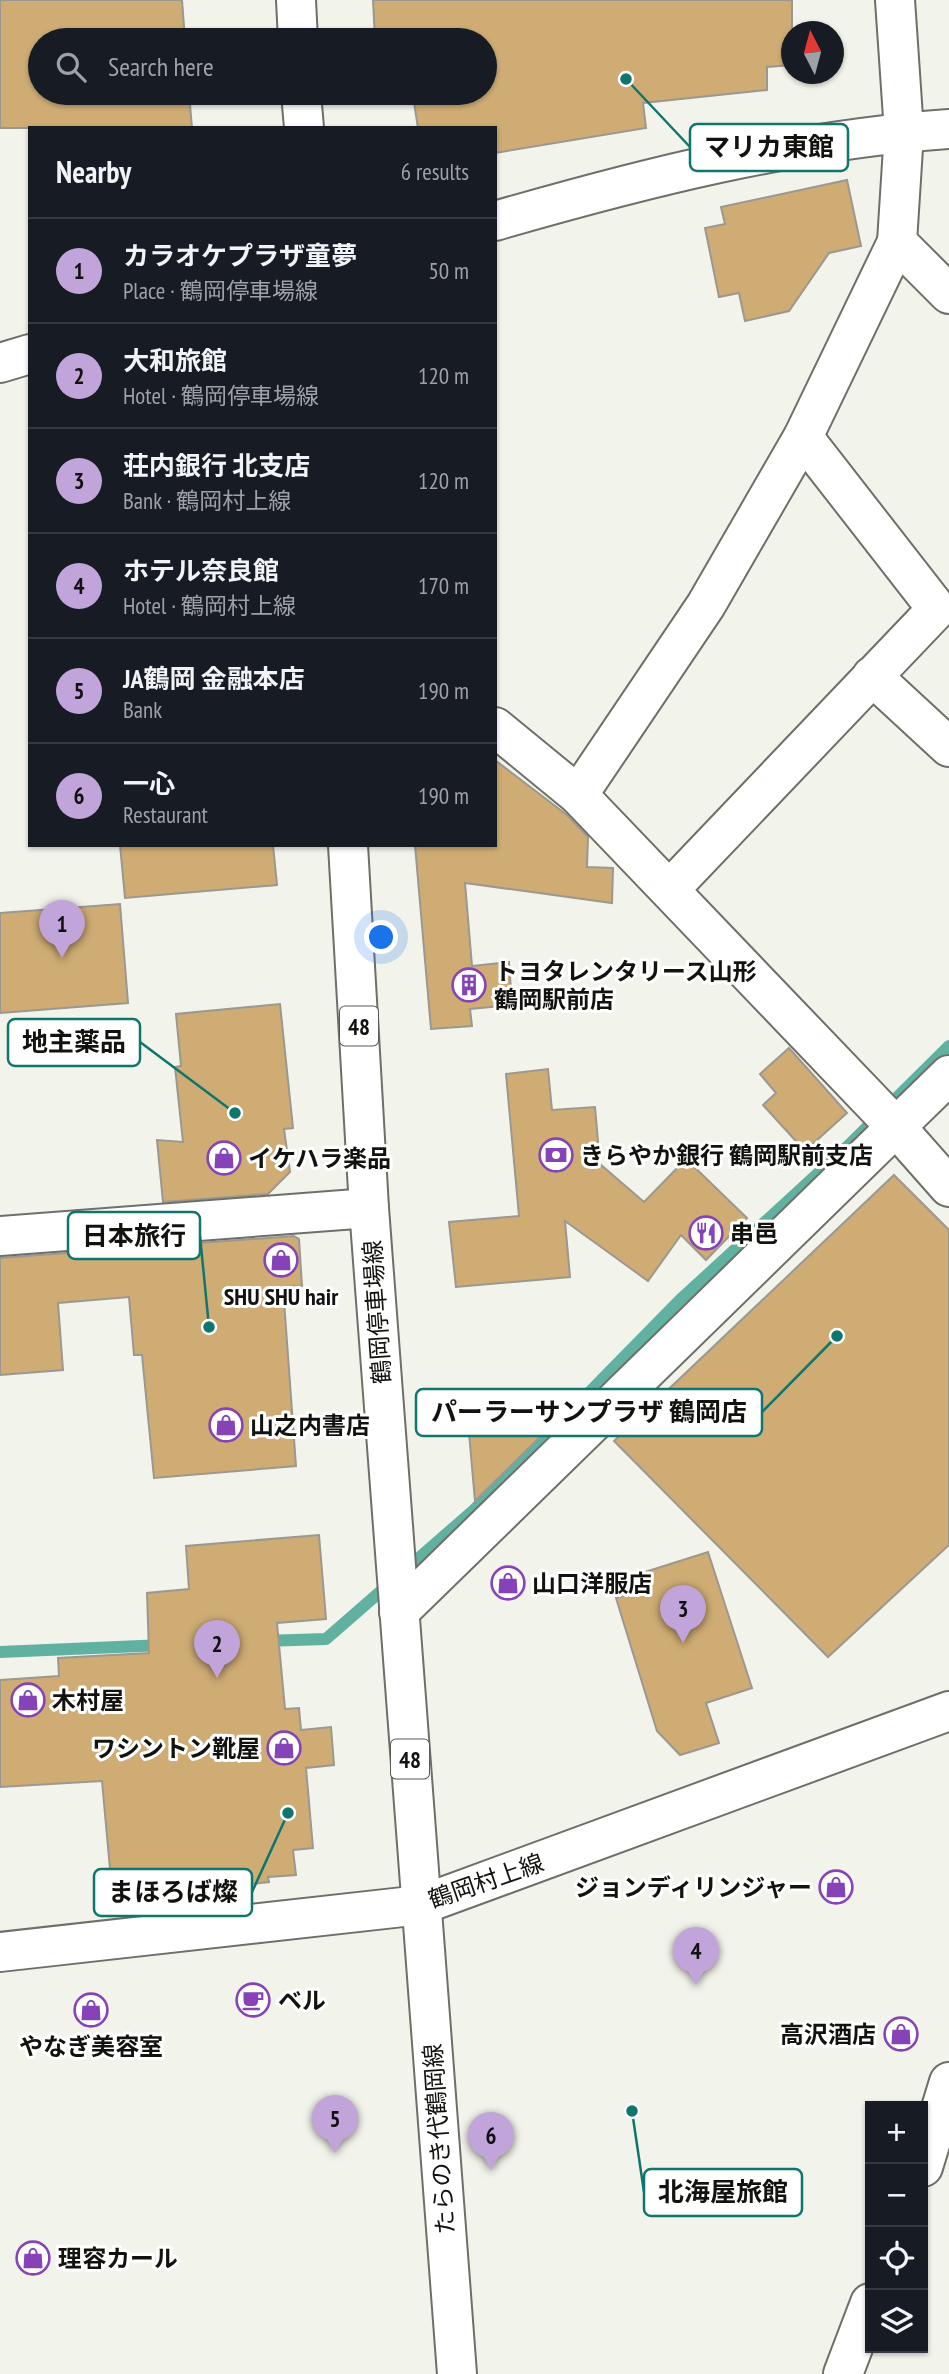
<!DOCTYPE html>
<meta charset="utf-8">
<style>
:root{--surface:#171b24;--page:#242831;--text:#f1f3f6;--muted:#9ea1a6;--line:#363941;--accent:#c1a4da}
body{margin:0;font-family:"PT Sans Narrow","Noto Sans JP",sans-serif;background:var(--page);color:var(--text)}
.controls{position:absolute;right:21px;bottom:21px;display:grid;overflow:hidden;border-radius:0px;box-shadow:0 2px 5px #0004}
.controls button{width:63px;height:63px;display:grid;place-items:center;padding:0;border:0;border-bottom:2px solid var(--line);background:var(--surface);color:var(--text);font:35px sans-serif}
.compass{position:absolute;left:781px;top:21px;width:63px;height:63px;border-radius:50%;background:var(--surface);box-shadow:0 2px 5px #0004;rotate:354deg}
.you{position:absolute;left:382px;top:938px;width:24px;height:24px;margin:-18px;border:5px solid #fff;border-radius:50%;background:#1a73e8;box-shadow:0 0 0 10px #1a73e833}
.badge{display:grid;place-items:center;width:46px;height:46px;border-radius:50%;background:var(--accent);color:#111;font-size:23px;font-weight:700}
.pin{position:absolute;translate:-50% -58px;filter:drop-shadow(0 2px 4px #0008)}
.pin::after{content:'';position:absolute;top:37px;width:24px;height:21px;background:inherit;clip-path:polygon(0 0,100% 0,50% 100%)}
.list{margin:0;padding:0;list-style:none}
h2{display:flex;justify-content:space-between;align-items:center;height:91px;margin:0;padding:0 28px;font-size:30px}
h2 small{font-size:23px;font-weight:400;color:var(--muted)}
.list li{display:grid;grid-template-columns:46px 1fr auto;gap:21px;align-items:center;box-sizing:border-box;height:105px;padding:0 28px;border-top:2px solid var(--line)}
.list b{display:block;font-size:26px;white-space:nowrap}
.list p{margin:0;font-size:23px;white-space:nowrap;color:var(--muted)}
.list em{font-size:23px;font-style:normal;color:var(--muted)}
.icon{flex:none;width:38px;height:38px;fill:none;stroke:currentColor;stroke-width:2;stroke-linecap:round;stroke-linejoin:round}
.map{position:relative;flex:none;width:949px;height:2374px;overflow:hidden}
.search{position:absolute;background:var(--surface);box-shadow:0 2px 5px #0004;left:28px;top:28px;width:469px;height:77px;display:flex;align-items:center;gap:18px;box-sizing:border-box;padding:0 24px;border-radius:38px;color:var(--muted);font-size:26px}
.panel{position:absolute;background:var(--surface);box-shadow:0 2px 5px #0004;left:28px;top:126px;width:469px;height:721px;border-radius:0px}
.map>svg:first-child{display:block}
.lines{fill:none;stroke-linecap:round;stroke-linejoin:round}
.stream{stroke:#60b19f;stroke-width:12}
.building{fill:#ceac74;stroke:#9c9891;stroke-width:2}
.minor-casing{stroke:#6e6f68;stroke-width:42}
.major-casing{stroke:#6e6f68;stroke-width:42}
.minor{stroke:#fff;stroke-width:38}
.major{stroke:#fff;stroke-width:38}
.labels{text-anchor:middle;dominant-baseline:central;stroke-width:6;stroke-linejoin:round;paint-order:stroke}
.shield{fill:#fff;stroke:#595957;stroke-width:2}
.shield-label{font-size:23px;font-weight:bold;fill:#12120f}
.poi-label{font-size:24px;font-weight:bold;fill:#12120f;stroke:#fff;text-anchor:start}
.street-label{font-size:24px;fill:#12120f;stroke:#fff}
.leader{fill:none;stroke:#0f766e;stroke-width:2.5}
.callout-dot{fill:#0f766e;stroke:#fff;stroke-width:2.5}
.callout{fill:#fff;stroke:#0f766e;stroke-width:2.5}
.callout-label{font-size:26px;text-anchor:middle;font-weight:bold;fill:#12120f}
</style>
<div class="map">
<svg width="949" height="2374" viewBox="0 0 949 2374">
<rect width="100%" height="100%" fill="#f2f3eb"/>
<g class="lines">
<!-- stream -->
<g class="stream">
<path d="M263 1641 326 1639 474 1510 680 1300 848 1146 949 1046"/>
<path d="M0 1652 164 1645"/>
</g>
</g>
<!-- building -->
<g class="building">
<path d="M0 0H182L185 40H40V93H189L192 128H0Z"/>
<path d="M373 0H792V65L767 67V90L643 103 646 128 495 153V128H418L413 96 378 101V93H485V40H375Z"/>
<path d="M847 180 861 246 829 253 789 311 745 321 739 293 719 297 705 228 725 224 721 207Z"/>
<path d="M495 760 567 815 588 837 587 867 613 868 612 903 465 883 472 966 509 962 512 1005 470 1009 472 1026 431 1029 415 845H495Z"/>
<path d="M120 845H273L277 885 125 898Z"/>
<path d="M120 904 128 1003 0 1013V913Z"/>
<path d="M280 1004 293 1128 284 1129 290 1172 268 1194 163 1202 157 1140 183 1142 175 1067 181 1066 176 1014Z"/>
<path d="M789 1048 847 1113 805 1151 763 1105 776 1093 760 1074Z"/>
<path d="M548 1069 552 1110 595 1107 600 1164 644 1202 686 1159 747 1218 706 1260 681 1235 648 1281 565 1221 570 1277 456 1287 449 1222 519 1216 506 1074Z"/>
<path d="M894 1175 949 1230V1545L828 1657 614 1441Z"/>
<path d="M294 1236 299 1239 302 1286 283 1287 296 1466 154 1478 142 1355H134L129 1297 58 1303 63 1370 0 1375V1258Z"/>
<path d="M555 1389 559 1418 475 1501 466 1399Z"/>
<path d="M319 1535 326 1619 277 1623 285 1709 299 1708 301 1730 331 1727 334 1765 306 1768 313 1848 293 1850 296 1875 268 1877 269 1882 232 1886 231 1879 112 1891 102 1781 0 1787V1680L59 1676 58 1658 149 1653 147 1593 189 1589 186 1546Z"/>
<path d="M708 1552 752 1688 706 1703 719 1743 680 1755 657 1731 616 1598 647 1589 642 1573Z"/>
</g>
<g class="lines">
<defs>
<g id="minor">
<path d="M895 0 904 132 897 242 949 294"/>
<path d="M495 221C644 178 793 140 949 129"/>
<path d="M0 363 30 354"/>
<path d="M872 676 949 747"/>
<path d="M495 727 578 795 896 1127 949 1187"/>
<path d="M578 795 706 605 803 437 897 242"/>
<path d="M670 889 937 609 803 437"/>
<path d="M0 1236 369 1208"/>
<path d="M399 1612 949 1075"/>
<path d="M923 2167 949 2082"/>
<path d="M843 2374 870 2303"/>
</g>
<g id="major">
<path d="M296 0 298 40"/>
<path d="M301 93 304 128"/>
<path d="M348 845 369 1208 457 2374"/>
<path d="M0 1952 421 1905 949 1711"/>
</g>
</defs>
<!-- minor casing -->
<use href="#minor" class="minor-casing"/>
<!-- major casing -->
<use href="#major" class="major-casing"/>
<!-- minor -->
<use href="#minor" class="minor"/>
<!-- major -->
<use href="#major" class="major"/>
</g>
<!-- icons -->
<defs>
<symbol id="building-ring" viewBox="-11 -11 22 22"><circle r="9.5" fill="#fff" stroke="#8643b7" stroke-width="1.5"/><path d="M-4-6H4V6H1V3H-1V6H-4ZM-2.5-4.3h1.7v1.8h-1.7ZM.8-4.3h1.7v1.8H.8ZM-2.5-1h1.7V.8h-1.7ZM.8-1h1.7V.8H.8Z" fill="#8643b7"/></symbol>
<symbol id="bank-ring" viewBox="-11 -11 22 22"><circle r="9.5" fill="#fff" stroke="#8643b7" stroke-width="1.5"/><path d="M-6-4H6V4H-6ZM0-2.3a2.3 2.3 0 1 0 0 4.6a2.3 2.3 0 1 0 0-4.6Z" fill="#8643b7"/></symbol>
<symbol id="shop-ring" viewBox="-11 -11 22 22"><circle r="9.5" fill="#fff" stroke="#8643b7" stroke-width="1.5"/><path d="M-5-2.5h2.3a2.7 3.5 0 0 1 5.4 0H5L5.5 6h-11ZM-1.5-2.5h3a1.5 2.3 0 0 0-3 0Z" fill="#8643b7"/></symbol>
<symbol id="restaurant-ring" viewBox="-11 -11 22 22"><circle r="9.5" fill="#fff" stroke="#8643b7" stroke-width="1.5"/><path d="M-5-6h1v4h1v-4h1v4h1v-4h1v5L-1.5 .5V6h-2V.5L-5-1ZM5-6V6H3V1.5H1.5Q1.5-4 5-6Z" fill="#8643b7"/></symbol>
<symbol id="cafe-ring" viewBox="-11 -11 22 22"><circle r="9.5" fill="#fff" stroke="#8643b7" stroke-width="1.5"/><path d="M-5.5-4.5H6V0H3Q3 3.5 0 3.5H-2.5Q-5.5 3.5-5.5 0ZM3-3.2v2h1.7v-2ZM-6 4.5H4V6H-6Z" fill="#8643b7"/></symbol>
</defs>
<g fill-rule="evenodd">
<use href="#building-ring" x="450" y="966" width="38" height="38"/>
<use href="#bank-ring" x="537" y="1136" width="38" height="38"/>
<use href="#shop-ring" x="205" y="1139" width="38" height="38"/>
<use href="#restaurant-ring" x="687" y="1214" width="38" height="38"/>
<use href="#shop-ring" x="262" y="1241" width="38" height="38"/>
<use href="#shop-ring" x="207" y="1406" width="38" height="38"/>
<use href="#shop-ring" x="489" y="1564" width="38" height="38"/>
<use href="#shop-ring" x="9" y="1681" width="38" height="38"/>
<use href="#shop-ring" x="265" y="1729" width="38" height="38"/>
<use href="#shop-ring" x="817" y="1868" width="38" height="38"/>
<use href="#cafe-ring" x="234" y="1981" width="38" height="38"/>
<use href="#shop-ring" x="72" y="1991" width="38" height="38"/>
<use href="#shop-ring" x="882" y="2015" width="38" height="38"/>
<use href="#shop-ring" x="14" y="2239" width="38" height="38"/>
</g>
<g class="labels">
<!-- shield labels -->
<g class="shield">
<rect x="340" y="1006.5" width="38" height="39" rx="5"/>
<rect x="391" y="1739.5" width="38" height="39" rx="5"/>
</g>
<g class="shield-label">
<text x="359" y="1026">48</text>
<text x="410" y="1759">48</text>
</g>
<!-- poi labels -->
<g class="poi-label">
<text x="494" y="971">トヨタレンタリース山形<tspan x="494" dy="28">鶴岡駅前店</tspan></text>
<text x="580" y="1155">きらやか銀行 鶴岡駅前支店</text>
<text x="248" y="1158">イケハラ楽品</text>
<text x="730" y="1233">串邑</text>
<text x="281" y="1296" text-anchor="middle">SHU SHU hair</text>
<text x="250" y="1425">山之内書店</text>
<text x="532" y="1583">山口洋服店</text>
<text x="52" y="1700">木村屋</text>
<text x="260" y="1748" text-anchor="end">ワシントン靴屋</text>
<text x="812" y="1887" text-anchor="end">ジョンディリンジャー</text>
<text x="278" y="2000">ベル</text>
<text x="876" y="2034" text-anchor="end">高沢酒店</text>
<text x="91" y="2046" text-anchor="middle">やなぎ美容室</text>
<text x="58" y="2258">理容カール</text>
</g>
<!-- street labels -->
<g class="street-label">
<text transform="translate(377 1312) rotate(-94)">鶴岡停車場線</text>
<text transform="translate(486 1881) rotate(-19)">鶴岡村上線</text>
<text transform="translate(439 2139) rotate(-94)">たらのき代鶴岡線</text>
</g>
</g>
<!-- callouts -->
<path class="leader" d="M626 79L690 147M235 1113L140 1042M209 1327L200 1236M837 1336L762 1412M288 1813L252 1892M632 2111L644 2192"/>
<g class="callout-dot">
<circle cx="626" cy="79" r="7"/>
<circle cx="235" cy="1113" r="7"/>
<circle cx="209" cy="1327" r="7"/>
<circle cx="837" cy="1336" r="7"/>
<circle cx="288" cy="1813" r="7"/>
<circle cx="632" cy="2111" r="7"/>
</g>
<g class="callout">
<rect x="690" y="124" width="158" height="47" rx="7"/>
<rect x="8" y="1019" width="132" height="47" rx="7"/>
<rect x="68" y="1212" width="132" height="47" rx="7"/>
<rect x="416" y="1389" width="346" height="47" rx="7"/>
<rect x="94" y="1869" width="158" height="47" rx="7"/>
<rect x="644" y="2169" width="158" height="47" rx="7"/>
</g>
<g class="callout-label">
<text x="769" y="156">マリカ東館</text>
<text x="74" y="1051">地主薬品</text>
<text x="134" y="1245">日本旅行</text>
<text x="589" y="1421">パーラーサンプラザ 鶴岡店</text>
<text x="173" y="1901">まほろば燦</text>
<text x="723" y="2201">北海屋旅館</text>
</g>
</svg>
<div class="controls">
<button>+</button>
<button>−</button>
<button><svg class="icon" aria-label="locate" viewBox="0 0 24 24"><circle cx="12" cy="12" r="6"/><path d="M12 2v4M12 18v4M2 12h4M18 12h4"/></svg></button>
<button><svg class="icon" aria-label="layers" viewBox="0 0 24 24"><path d="M12 4l9 5-9 5-9-5zM3 14l9 5 9-5"/></svg></button>
</div>
<svg class="compass" viewBox="-18 -18 36 36"><path d="M0-13l5 13h-10z" fill="#e53935"/><path d="M0 13l5-13h-10z" fill="#9ea1a6"/></svg>
<div class="you"></div>
<div class="pin badge" style="left:62px;top:958px">1</div>
<div class="pin badge" style="left:217px;top:1678px">2</div>
<div class="pin badge" style="left:683px;top:1643px">3</div>
<div class="pin badge" style="left:696px;top:1985px">4</div>
<div class="pin badge" style="left:335px;top:2153px">5</div>
<div class="pin badge" style="left:491px;top:2170px">6</div>
<div class="search"><svg class="icon" aria-label="search" viewBox="0 0 24 24"><circle cx="10" cy="10" r="6"/><path d="M15 15l6 6"/></svg>Search here</div>
<section class="panel">
<h2>Nearby<small>6 results</small></h2>
<ul class="list">
<li><span class="badge">1</span><div><b>カラオケプラザ童夢</b><p>Place · 鶴岡停車場線</p></div><em>50 m</em></li>
<li><span class="badge">2</span><div><b>大和旅館</b><p>Hotel · 鶴岡停車場線</p></div><em>120 m</em></li>
<li><span class="badge">3</span><div><b>荘内銀行 北支店</b><p>Bank · 鶴岡村上線</p></div><em>120 m</em></li>
<li><span class="badge">4</span><div><b>ホテル奈良館</b><p>Hotel · 鶴岡村上線</p></div><em>170 m</em></li>
<li><span class="badge">5</span><div><b>JA鶴岡 金融本店</b><p>Bank</p></div><em>190 m</em></li>
<li><span class="badge">6</span><div><b>一心</b><p>Restaurant</p></div><em>190 m</em></li>
</ul>
</section>
</div>
